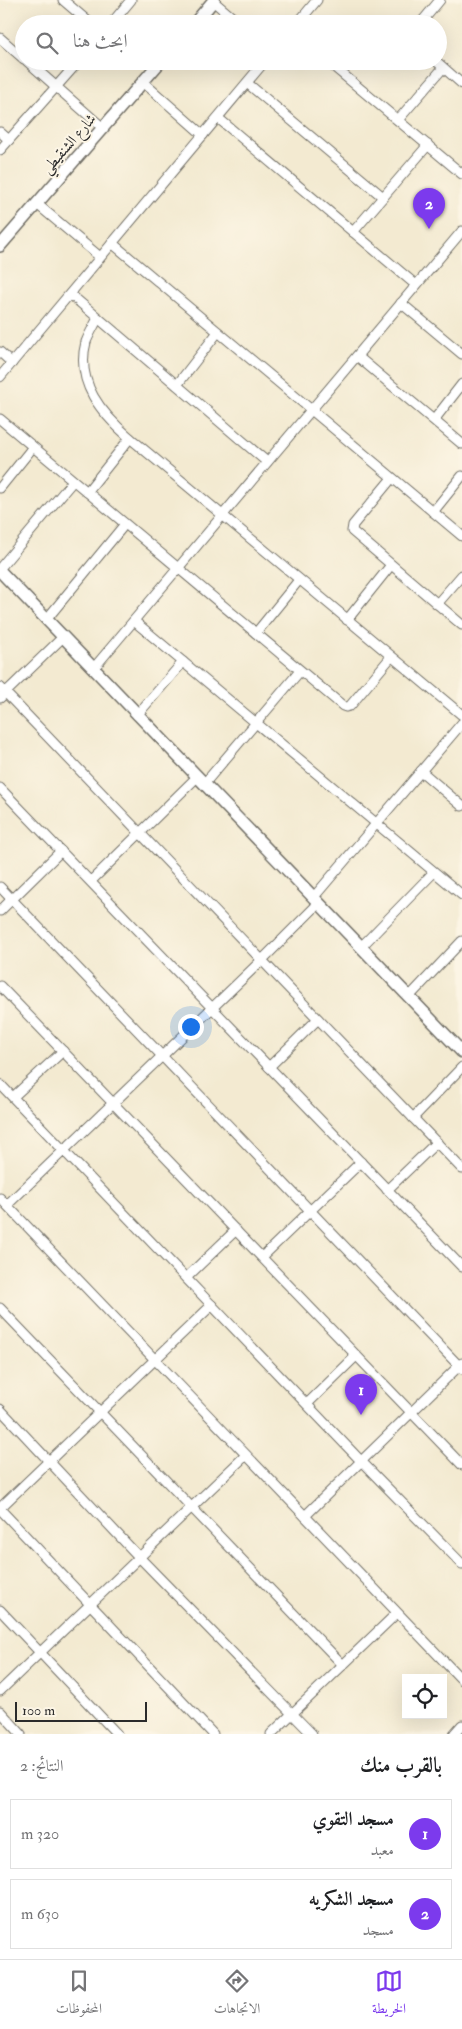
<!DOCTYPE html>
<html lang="ar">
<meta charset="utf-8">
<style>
:root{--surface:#fff;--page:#f6f6f6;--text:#202124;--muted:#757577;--line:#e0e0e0;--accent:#7c3aed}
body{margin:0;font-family:"IM FELL Double Pica",Amiri,serif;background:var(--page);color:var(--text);direction:rtl}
.controls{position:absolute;right:15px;bottom:15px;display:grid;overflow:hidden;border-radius:0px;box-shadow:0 5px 20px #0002}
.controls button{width:45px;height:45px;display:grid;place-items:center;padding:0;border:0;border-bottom:1px solid var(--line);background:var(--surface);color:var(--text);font:25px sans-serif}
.scale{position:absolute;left:15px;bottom:12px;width:132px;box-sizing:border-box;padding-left:5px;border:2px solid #2b2b2b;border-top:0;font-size:14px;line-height:18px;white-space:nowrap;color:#2b2b2b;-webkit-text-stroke:4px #fcf5e5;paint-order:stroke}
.you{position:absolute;left:190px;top:1026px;width:18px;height:18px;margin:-12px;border:4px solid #fff;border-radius:50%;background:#1a73e8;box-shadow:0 0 0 8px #1a73e833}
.badge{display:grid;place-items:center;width:32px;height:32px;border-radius:50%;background:var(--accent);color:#fff;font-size:16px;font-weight:700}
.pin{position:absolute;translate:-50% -41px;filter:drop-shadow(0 1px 2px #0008)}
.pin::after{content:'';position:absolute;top:26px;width:18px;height:15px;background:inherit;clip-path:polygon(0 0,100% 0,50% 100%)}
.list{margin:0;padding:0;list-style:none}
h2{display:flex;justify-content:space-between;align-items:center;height:65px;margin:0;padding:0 20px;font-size:21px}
h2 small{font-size:16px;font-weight:400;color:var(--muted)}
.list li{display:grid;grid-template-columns:32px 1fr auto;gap:15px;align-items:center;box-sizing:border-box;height:70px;margin:0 10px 10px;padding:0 10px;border:1px solid var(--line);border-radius:0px}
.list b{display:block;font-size:19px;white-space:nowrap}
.list p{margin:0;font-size:16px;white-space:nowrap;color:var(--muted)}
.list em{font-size:16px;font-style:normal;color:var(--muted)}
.icon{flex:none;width:28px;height:28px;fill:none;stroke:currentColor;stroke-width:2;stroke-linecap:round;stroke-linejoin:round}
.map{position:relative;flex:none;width:462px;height:1734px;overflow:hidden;direction:ltr}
.search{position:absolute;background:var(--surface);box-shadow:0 5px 20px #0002;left:15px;right:15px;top:15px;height:55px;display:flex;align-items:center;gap:12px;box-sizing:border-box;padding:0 18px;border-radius:28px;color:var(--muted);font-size:19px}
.sheet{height:225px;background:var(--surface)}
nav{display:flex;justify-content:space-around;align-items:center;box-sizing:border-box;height:70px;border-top:1px solid var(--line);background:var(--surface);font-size:14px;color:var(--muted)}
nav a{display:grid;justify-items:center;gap:2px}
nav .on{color:var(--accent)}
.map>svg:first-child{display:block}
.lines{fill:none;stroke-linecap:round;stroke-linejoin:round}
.minor-casing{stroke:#716e65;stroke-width:11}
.tertiary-casing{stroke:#716e65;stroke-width:14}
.minor{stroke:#fff;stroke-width:9}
.tertiary{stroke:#fff;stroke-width:11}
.labels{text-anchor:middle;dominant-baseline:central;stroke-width:4;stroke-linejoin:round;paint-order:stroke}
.street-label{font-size:15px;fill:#2b2b2b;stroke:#fcf5e5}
</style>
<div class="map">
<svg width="462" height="1734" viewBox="0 0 462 1734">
<rect width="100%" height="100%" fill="#fcf5e5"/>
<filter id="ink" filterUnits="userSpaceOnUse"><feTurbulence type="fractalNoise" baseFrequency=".02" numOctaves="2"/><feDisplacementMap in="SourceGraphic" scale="10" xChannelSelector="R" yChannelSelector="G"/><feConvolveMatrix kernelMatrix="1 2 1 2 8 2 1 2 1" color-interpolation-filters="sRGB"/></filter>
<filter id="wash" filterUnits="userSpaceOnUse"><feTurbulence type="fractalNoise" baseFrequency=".0096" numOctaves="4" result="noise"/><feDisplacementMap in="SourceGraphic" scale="20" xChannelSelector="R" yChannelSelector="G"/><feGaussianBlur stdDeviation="1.12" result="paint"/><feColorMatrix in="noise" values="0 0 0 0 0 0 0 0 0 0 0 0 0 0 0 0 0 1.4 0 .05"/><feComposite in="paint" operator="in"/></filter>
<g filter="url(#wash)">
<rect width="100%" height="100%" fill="#f3ead1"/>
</g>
<g filter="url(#ink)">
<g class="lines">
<defs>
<g id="minor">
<path d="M63 0 91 24"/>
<path d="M213 1 240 24"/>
<path d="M111 24 131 0"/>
<path d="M297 24 317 0"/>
<path d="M420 24 440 0"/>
<path d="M0 38 24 59"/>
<path d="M27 61 103 128"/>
<path d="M327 61 462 174"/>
<path d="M436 61 462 84"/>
<path d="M143 82 203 135"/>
<path d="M247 83 383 197"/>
<path d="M218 118 416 285"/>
<path d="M398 120 443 68"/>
<path d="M0 132 9 140"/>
<path d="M0 150 79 61"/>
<path d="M37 204 100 257"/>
<path d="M353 232 428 145"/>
<path d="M112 243 462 536"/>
<path d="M70 294 267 462"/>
<path d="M401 303 462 354"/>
<path d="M98 318C94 326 89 334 86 342 75 383 102 414 130 438L462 715"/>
<path d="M0 352 12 363"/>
<path d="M357 356 462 444"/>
<path d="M0 377 265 61"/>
<path d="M177 385 218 332"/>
<path d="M0 419 343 706 346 707 350 706 391 657"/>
<path d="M434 420 462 384"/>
<path d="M392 478 353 525 352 531 462 625"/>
<path d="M0 488 33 447"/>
<path d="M87 492 130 438"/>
<path d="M433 512 462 476"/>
<path d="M0 568 73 481"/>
<path d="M437 604 462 575"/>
<path d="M46 620 125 524"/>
<path d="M347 620 391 565"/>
<path d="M134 621 462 895"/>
<path d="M256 633 299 580"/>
<path d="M93 669 462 231"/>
<path d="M0 687 462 1169"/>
<path d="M0 698 63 637"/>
<path d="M137 715 183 662"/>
<path d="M421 771 462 806"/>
<path d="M204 784 300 671"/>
<path d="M0 788 462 1267"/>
<path d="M91 881 197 777"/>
<path d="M0 887 462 1369"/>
<path d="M313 898 462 723"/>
<path d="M0 911 61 851"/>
<path d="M361 947 434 872"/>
<path d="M0 986 462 1465"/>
<path d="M409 997 462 941"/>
<path d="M269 1067 318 1019"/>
<path d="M0 1084 361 1461 462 1564"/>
<path d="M13 1097 63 1051"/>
<path d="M413 1118 462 1067"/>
<path d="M387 1190 437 1142"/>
<path d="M0 1198 462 1680"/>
<path d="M7 1205 262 960 319 903"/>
<path d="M262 1257 361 1162"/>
<path d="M186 1278 236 1230"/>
<path d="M0 1308 343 1665"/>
<path d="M307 1404 356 1356"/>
<path d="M0 1409 140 1558 312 1734"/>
<path d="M0 1508 212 1305"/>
<path d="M0 1509 213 1734"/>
<path d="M305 1516 462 1363"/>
<path d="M0 1610 117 1734"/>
<path d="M0 1691 246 1455"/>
<path d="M0 1711 21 1734"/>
<path d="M271 1734 397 1613"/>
<path d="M454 1734 462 1725"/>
</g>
<g id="tertiary">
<path d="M194 24 214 0"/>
<path d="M0 246 161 61"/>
<path d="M0 571 462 1052"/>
</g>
</defs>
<!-- minor casing -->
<use href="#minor" class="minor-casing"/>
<!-- tertiary casing -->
<use href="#tertiary" class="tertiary-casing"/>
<!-- minor -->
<use href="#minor" class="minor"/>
<!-- tertiary -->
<use href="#tertiary" class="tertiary"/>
</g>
</g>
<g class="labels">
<!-- street labels -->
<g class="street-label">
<text transform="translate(69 144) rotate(-49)">شارع الشنقيطي</text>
</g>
</g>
</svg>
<div class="controls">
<button><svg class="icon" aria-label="locate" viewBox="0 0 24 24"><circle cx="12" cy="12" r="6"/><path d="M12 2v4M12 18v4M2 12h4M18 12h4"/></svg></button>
</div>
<div class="scale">100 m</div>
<div class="you"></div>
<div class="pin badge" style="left:361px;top:1415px">1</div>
<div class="pin badge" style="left:429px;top:229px">2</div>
<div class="search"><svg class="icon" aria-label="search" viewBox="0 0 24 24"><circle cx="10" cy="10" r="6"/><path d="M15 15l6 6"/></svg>ابحث هنا</div>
</div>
<section class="sheet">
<h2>بالقرب منك<small>النتائج: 2</small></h2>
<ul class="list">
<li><span class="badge">1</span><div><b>مسجد التقوي</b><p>معبد</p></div><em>320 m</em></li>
<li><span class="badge">2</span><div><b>مسجد الشكريه</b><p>مسجد</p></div><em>630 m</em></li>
</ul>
</section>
<nav>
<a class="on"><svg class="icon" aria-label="map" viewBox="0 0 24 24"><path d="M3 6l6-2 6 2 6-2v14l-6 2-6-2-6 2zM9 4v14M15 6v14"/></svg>الخريطة</a>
<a><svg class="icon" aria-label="directions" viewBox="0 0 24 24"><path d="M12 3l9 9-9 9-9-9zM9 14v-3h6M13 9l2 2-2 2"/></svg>الاتجاهات</a>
<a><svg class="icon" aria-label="saved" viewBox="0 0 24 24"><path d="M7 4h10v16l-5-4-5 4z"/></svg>المحفوظات</a>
</nav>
